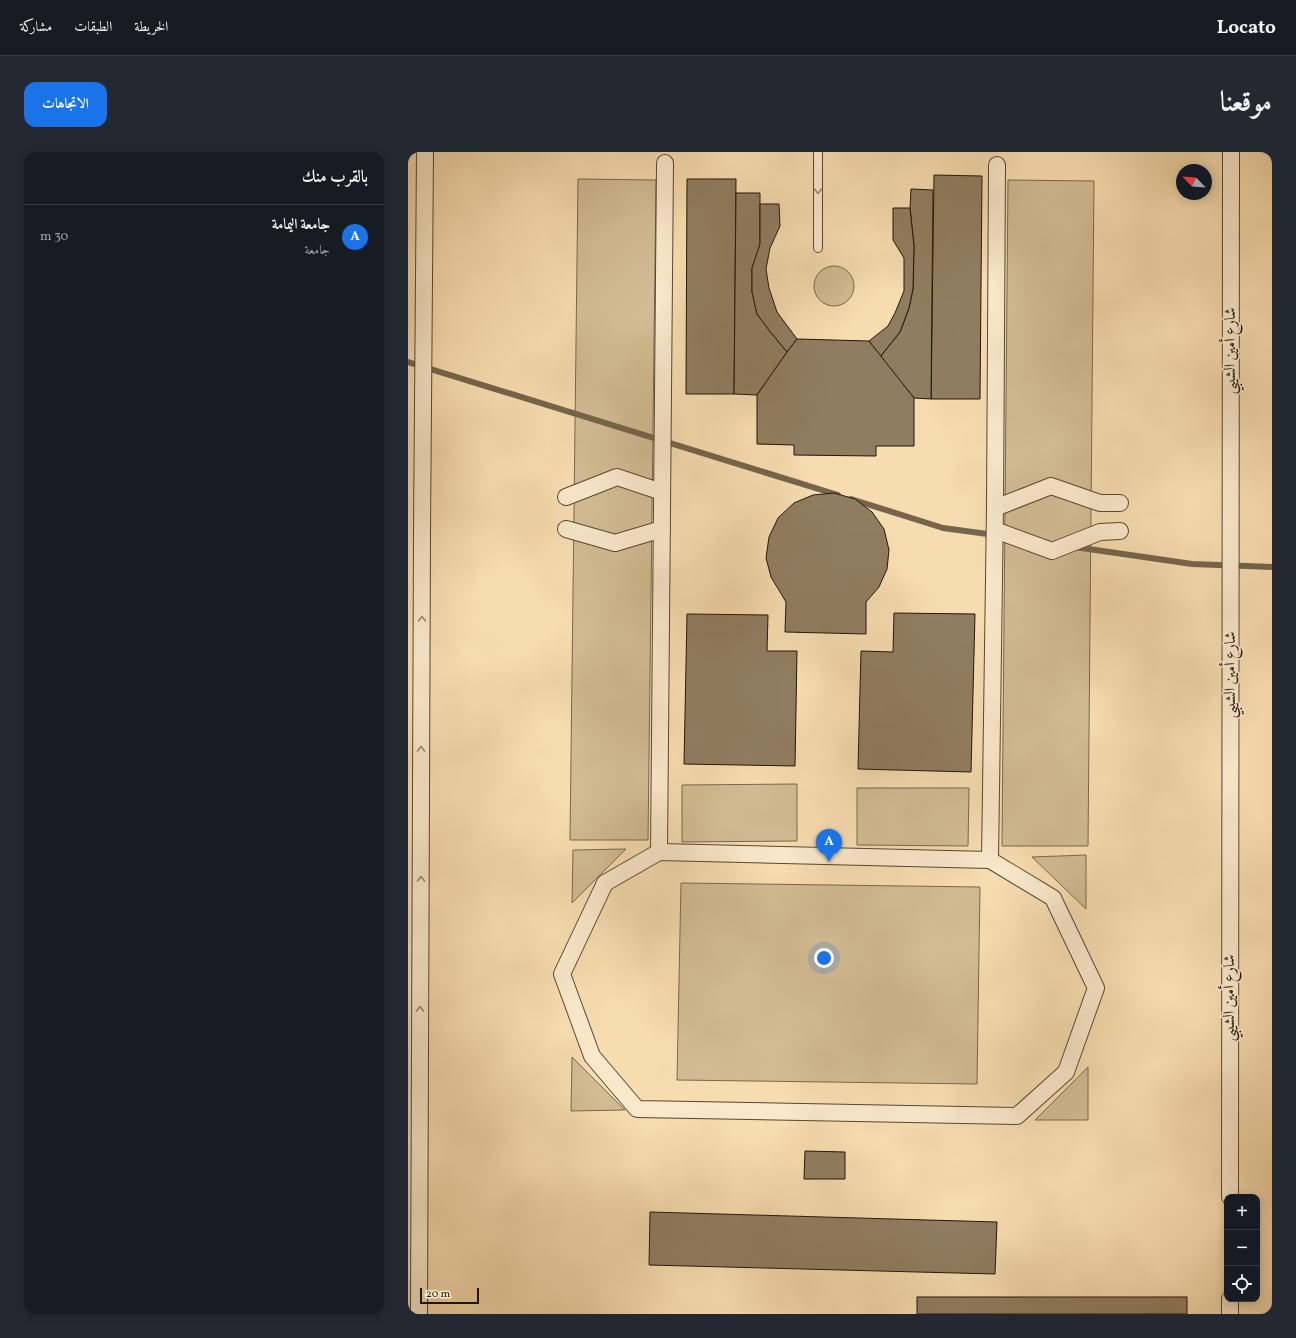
<!DOCTYPE html>
<html lang="ar">
<meta charset="utf-8">
<style>
:root{--surface:#171b24;--page:#242831;--text:#f1f3f6;--muted:#9ea1a6;--line:#363941;--accent:#1a73e8}
body{margin:0;font-family:Vollkorn,Amiri,serif;background:var(--page);color:var(--text);direction:rtl}
.controls{position:absolute;right:12px;bottom:12px;display:grid;overflow:hidden;border-radius:8px;box-shadow:0 2px 10px #0003}
.controls button{width:36px;height:36px;display:grid;place-items:center;padding:0;border:0;border-bottom:1px solid var(--line);background:var(--surface);color:var(--text);font:20px sans-serif}
.compass{position:absolute;left:768px;top:12px;width:36px;height:36px;border-radius:50%;background:var(--surface);box-shadow:0 2px 10px #0003;rotate:295deg}
.scale{position:absolute;left:12px;bottom:10px;width:59px;box-sizing:border-box;padding-left:4px;border:2px solid #20170b;border-top:0;font-size:11px;line-height:14px;white-space:nowrap;color:#20170b;-webkit-text-stroke:3px #fae8cb;paint-order:stroke}
.you{position:absolute;left:416px;top:806px;width:14px;height:14px;margin:-10px;border:3px solid #fff;border-radius:50%;background:#1a73e8;box-shadow:0 0 0 6px #1a73e833}
.badge{display:grid;place-items:center;width:26px;height:26px;border-radius:50%;background:var(--accent);color:#fff;font-size:13px;font-weight:700}
.pin{position:absolute;translate:-50% -33px;filter:drop-shadow(0 1px 2px #0008)}
.pin::after{content:'';position:absolute;top:21px;width:14px;height:12px;background:inherit;clip-path:polygon(0 0,100% 0,50% 100%)}
.list{margin:0;padding:0;list-style:none}
h2{display:flex;justify-content:space-between;align-items:center;height:52px;margin:0;padding:0 16px;font-size:17px}
h2 small{font-size:13px;font-weight:400;color:var(--muted)}
.list li{display:grid;grid-template-columns:26px 1fr auto;gap:12px;align-items:center;box-sizing:border-box;height:64px;padding:0 16px;border-top:1px solid var(--line)}
.list b{display:block;font-size:15px;white-space:nowrap}
.list p{margin:0;font-size:13px;white-space:nowrap;color:var(--muted)}
.list em{font-size:13px;font-style:normal;color:var(--muted)}
.icon{flex:none;width:22px;height:22px;fill:none;stroke:currentColor;stroke-width:2;stroke-linecap:round;stroke-linejoin:round}
.map{position:relative;flex:none;width:864px;height:1162px;overflow:hidden;direction:ltr;border-radius:12px}
header{display:flex;align-items:center;gap:24px;box-sizing:border-box;height:56px;padding:0 20px;background:var(--surface);border-bottom:1px solid var(--line)}
header strong{font-size:19px}
nav{display:flex;gap:22px;margin-inline-start:auto;font-size:14px}
.intro{display:flex;align-items:center;justify-content:space-between;box-sizing:border-box;height:96px;padding:0 24px}
h1{margin:0;font-size:28px}
.button{padding:10px 18px;border-radius:12px;background:var(--accent);color:#fff;font-size:14px;font-weight:700}
main{display:flex;gap:24px;padding:0 24px}
aside{flex:1;background:var(--surface);border-radius:12px;box-shadow:0 2px 10px #0003}
.map>svg:first-child{display:block}
.green{fill:#d2bb93;stroke:#79694f}
.lines{fill:none;stroke-linecap:round;stroke-linejoin:round}
.stream{stroke:#75654c;stroke-width:6}
.building{fill:#907d60;stroke:#20170b}
.lane-casing{stroke:#564834;stroke-width:10}
.street-casing{stroke:#564834;stroke-width:18}
.lane{stroke:#fae8cb;stroke-width:8}
.street{stroke:#fae8cb;stroke-width:16}
.oneway{stroke:#988a75}
.labels{text-anchor:middle;dominant-baseline:central;stroke-width:3;stroke-linejoin:round;paint-order:stroke}
.street-label{font-size:16px;fill:#20170b;stroke:#fae8cb}
</style>
<header>
<strong>Locato</strong>
<nav><a>الخريطة</a><a>الطبقات</a><a>مشاركة</a></nav>
</header>
<div class="intro"><h1>موقعنا</h1><a class="button">الاتجاهات</a></div>
<main>
<div class="map">
<svg width="864" height="1162" viewBox="0 0 864 1162">
<rect width="100%" height="100%" fill="#f7dcaf"/>
<filter id="stains"><feTurbulence type="fractalNoise" baseFrequency=".005" numOctaves="4"/><feColorMatrix values="0 0 0 0 .2 0 0 0 0 .09 0 0 0 0 .02 0 0 0 .5 -.17"/></filter>
<radialGradient id="worn" r=".72"><stop offset=".6" stop-color="#630" stop-opacity="0"/><stop offset="1" stop-color="#630" stop-opacity=".3"/></radialGradient>
<!-- green -->
<g class="green">
<path d="M170 27 248 28 240 688H162Z"/>
<path d="M600 28 686 29 680 694H594Z"/>
<circle cx="426" cy="134" r="20"/>
<path d="M389 632V689L274 690V633Z"/>
<path d="M449 636H561L560 694 449 693Z"/>
<path d="M218 697 164 751 165 698Z"/>
<path d="M678 703V757L624 705Z"/>
<path d="M273 731 572 735 569 932 269 928Z"/>
<path d="M164 905 217 958 163 959Z"/>
<path d="M680 915V968H627Z"/>
</g>
<g class="lines">
<!-- stream -->
<g class="stream">
<path d="M0 210 430 343"/>
<path d="M443 347 535 376 587 383"/>
<path d="M667 395 784 412 864 415"/>
</g>
</g>
<!-- building -->
<g class="building">
<path d="M526 23 574 24 572 247H523Z"/>
<path d="M279 27H328L326 242H278Z"/>
<path d="M503 37 525 38 523 247 506 246 472 205 492 180 501 156 505 137 506 94 502 56Z"/>
<path d="M328 41H352V92L344 116V140L349 162 364 182 379 200 349 243 326 242Z"/>
<path d="M352 52H371L372 74 362 96 358 117 361 136 369 160 389 187 379 200 364 182 349 162 344 140V116L352 92Z"/>
<path d="M485 56H502L506 94 505 137 501 156 492 180 472 205 461 189 480 174 487 161 496 139V106L485 88Z"/>
<path d="M389 187 461 189 506 246V294H468V304L386 303V293L349 292V243L379 200Z"/>
<path d="M426 341 447 347 464 360 476 377 481 398 479 417 471 435 458 450V482L377 480 378 450 363 425 358 406 361 385 370 366 386 351 405 343Z"/>
<path d="M486 461 567 462 563 620 450 617 453 499 485 500Z"/>
<path d="M279 462 360 463 359 499H389L387 614 276 612Z"/>
<path d="M397 999 437 1000V1027H396Z"/>
<path d="M242 1060 589 1070 587 1122 241 1113Z"/>
<rect x="509" y="1145" width="270" height="17"/>
</g>
<g class="lines">
<defs>
<path id="lane" d="M410 96V0"/>
<g id="street">
<path d="M158 345 209 325 254 340"/>
<path d="M587 356 643 334 692 351H712"/>
<path d="M158 377 207 391 254 377"/>
<path d="M587 378 644 399 692 380 712 379"/>
<path d="M251 700 582 708 645 746 688 836 658 920 609 964 229 957 184 904 154 822 197 731Z"/>
<path d="M251 700 257 11"/>
<path d="M582 708 587 356 589 13"/>
<path d="M822 1045 823 0"/>
<path d="M11 1162 14 380 17 0"/>
<path d="M822 1162V1147"/>
</g>
</defs>
<!-- lane casing -->
<use href="#lane" class="lane-casing"/>
<!-- street casing -->
<use href="#street" class="street-casing"/>
<!-- lane -->
<use href="#lane" class="lane"/>
<!-- street -->
<use href="#street" class="street"/>
</g>
<!-- one-way arrows -->
<defs><path id="oneway-chevron" d="M-2-3.5L2.5 0L-2 3.5" fill="none" stroke-width="1.6" stroke-linecap="round" stroke-linejoin="round"/></defs>
<g class="oneway">
<use href="#oneway-chevron" transform="translate(410 39) rotate(90)"/>
<use href="#oneway-chevron" transform="translate(14 467) rotate(-90)"/>
<use href="#oneway-chevron" transform="translate(13 597) rotate(-90)"/>
<use href="#oneway-chevron" transform="translate(13 727) rotate(-90)"/>
<use href="#oneway-chevron" transform="translate(12 857) rotate(-90)"/>
</g>
<g class="labels">
<!-- street labels -->
<g class="street-label">
<text transform="translate(823 199) rotate(-90)">شارع أمين الشيبي</text>
<text transform="translate(823 523) rotate(-90)">شارع أمين الشيبي</text>
<text transform="translate(822 846) rotate(-90)">شارع أمين الشيبي</text>
</g>
</g>
<rect width="100%" height="100%" filter="url(#stains)"/>
<rect width="100%" height="100%" fill="url(#worn)"/>
</svg>
<div class="controls">
<button>+</button>
<button>−</button>
<button><svg class="icon" aria-label="locate" viewBox="0 0 24 24"><circle cx="12" cy="12" r="6"/><path d="M12 2v4M12 18v4M2 12h4M18 12h4"/></svg></button>
</div>
<svg class="compass" viewBox="-18 -18 36 36"><path d="M0-13l5 13h-10z" fill="#e53935"/><path d="M0 13l5-13h-10z" fill="#9ea1a6"/></svg>
<div class="scale">20 m</div>
<div class="you"></div>
<div class="pin badge" style="left:421px;top:710px">A</div>
</div>
<aside>
<h2>بالقرب منك<small></small></h2>
<ul class="list">
<li><span class="badge">A</span><div><b>جامعة اليمامة</b><p>جامعة</p></div><em>30 m</em></li>
</ul>
</aside>
</main>
